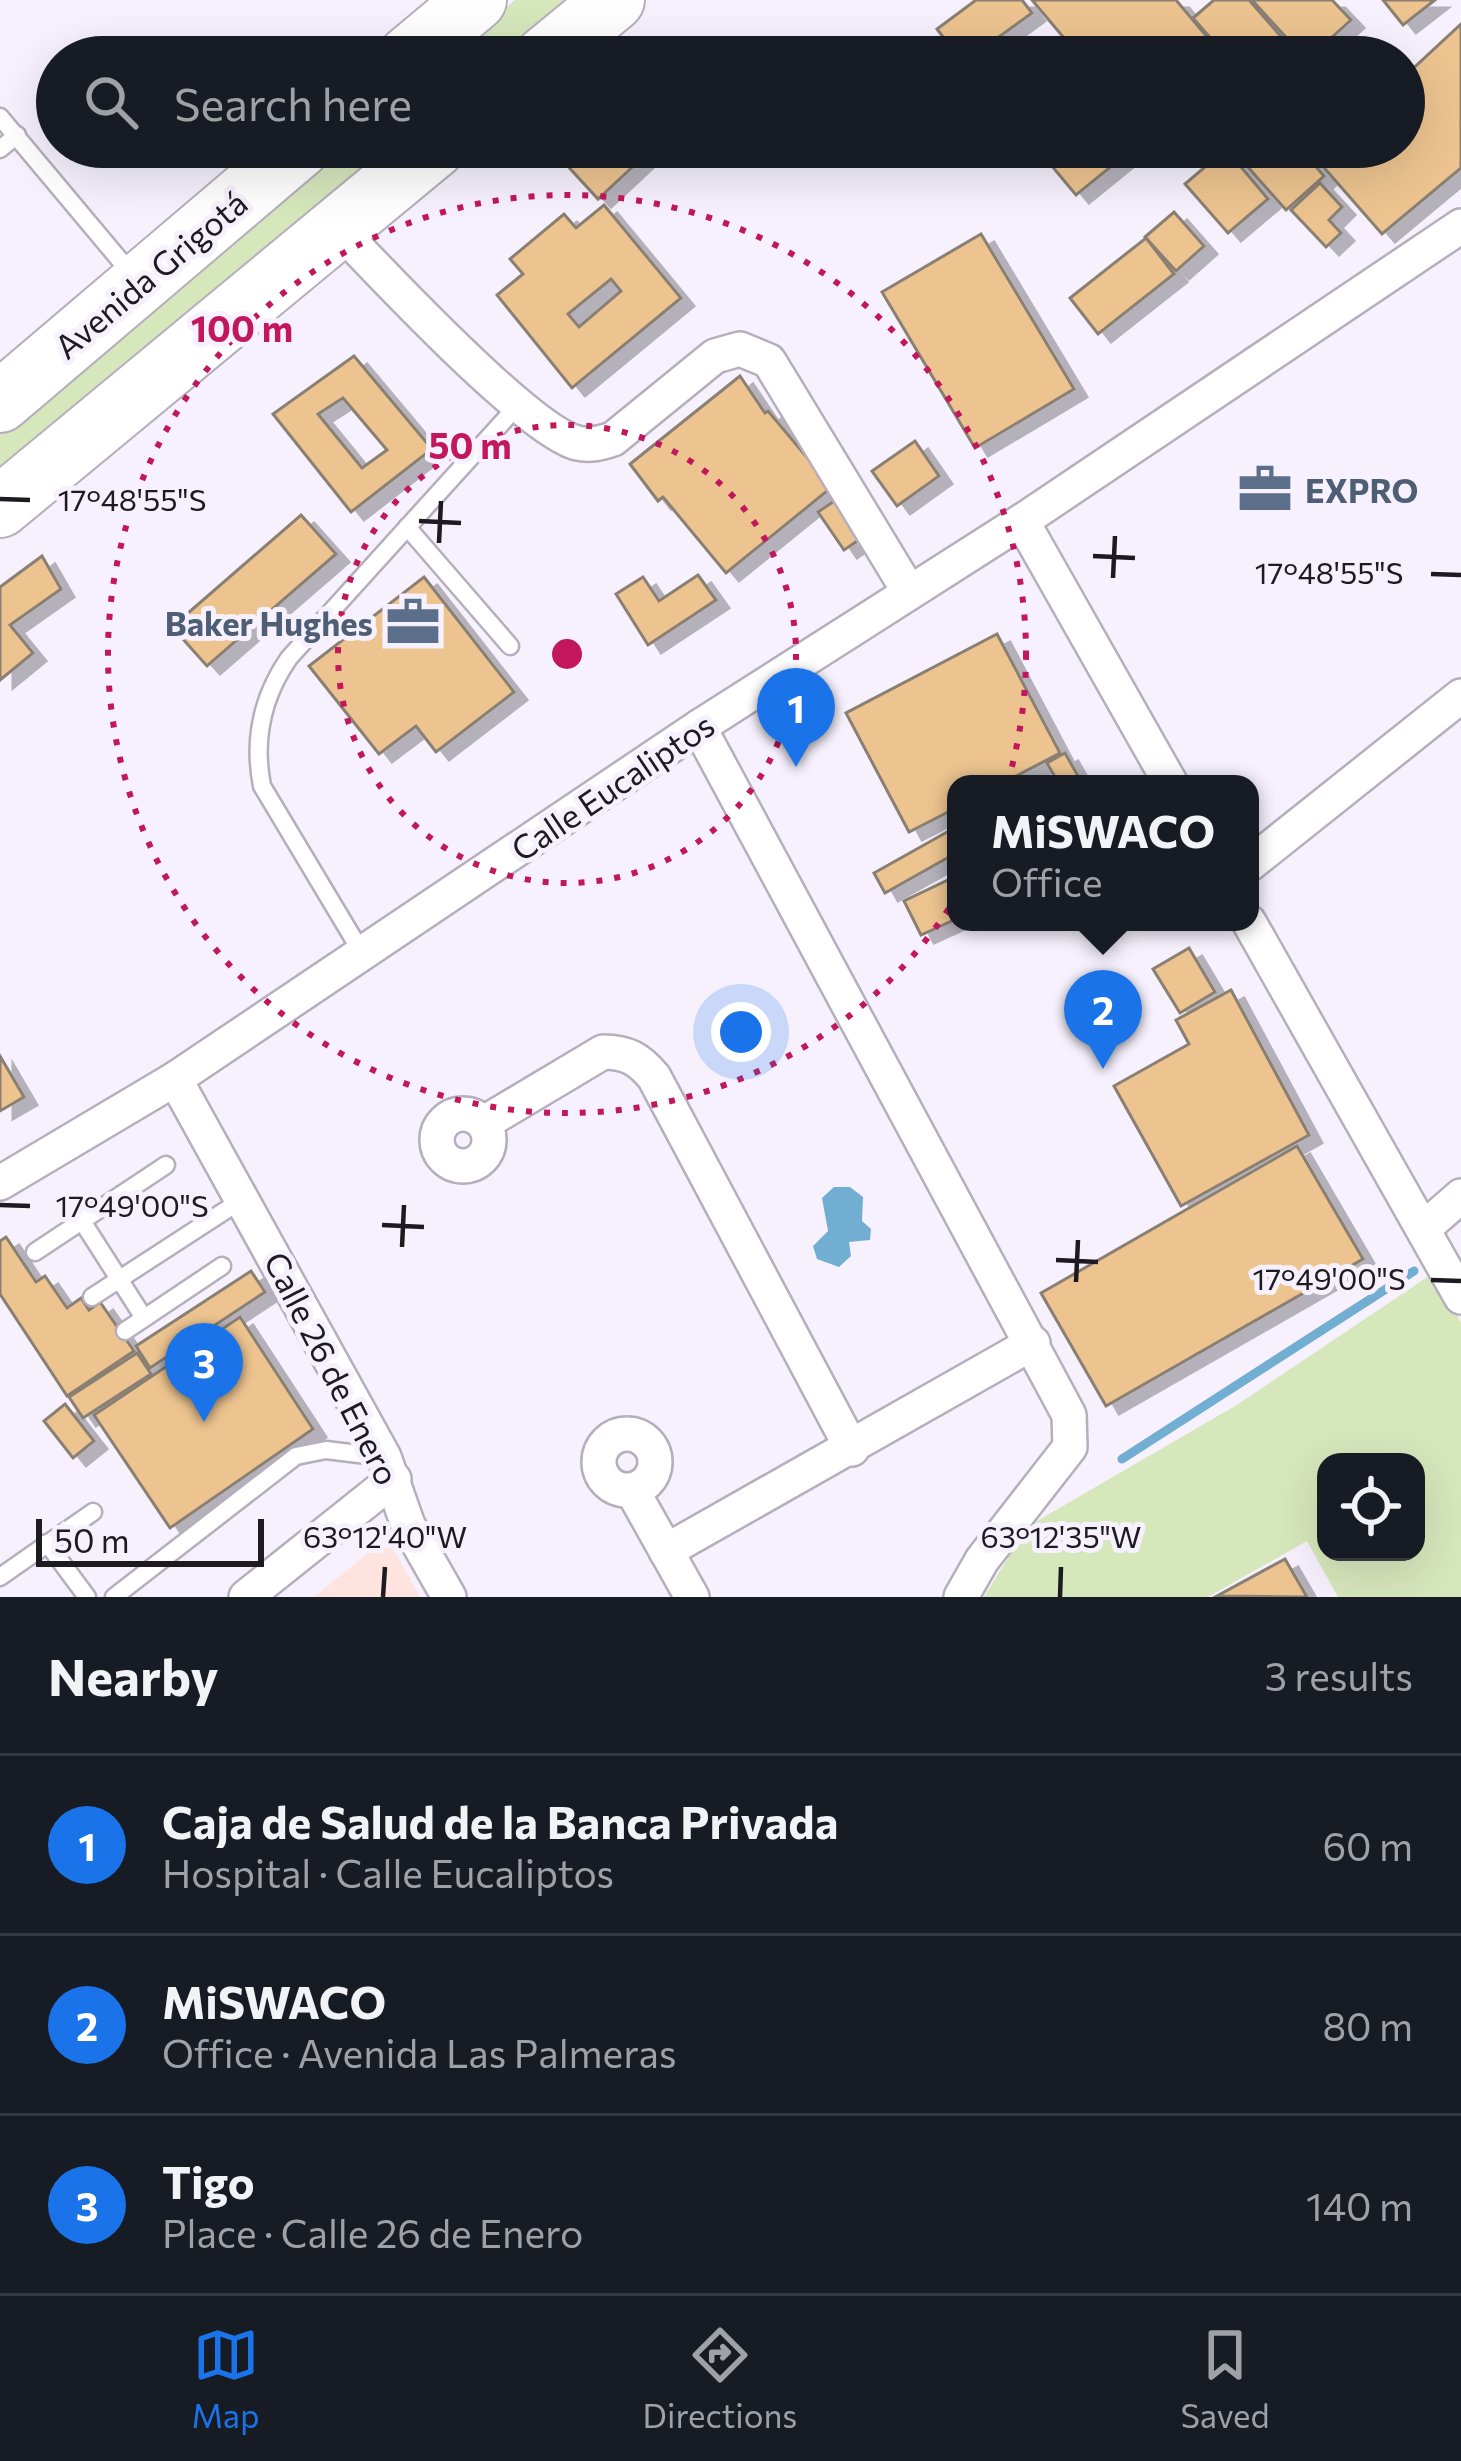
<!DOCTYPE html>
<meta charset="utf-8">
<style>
:root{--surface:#171b24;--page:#20242c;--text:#f1f3f6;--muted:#9ea1a6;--line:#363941;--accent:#1a73e8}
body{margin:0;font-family:Commissioner,sans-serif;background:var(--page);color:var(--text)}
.controls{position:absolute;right:36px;bottom:36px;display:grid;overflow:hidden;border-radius:24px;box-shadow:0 12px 48px #0002}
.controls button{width:108px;height:108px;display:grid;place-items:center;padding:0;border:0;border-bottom:3px solid var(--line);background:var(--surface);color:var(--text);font:60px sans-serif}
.scale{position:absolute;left:36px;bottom:30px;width:228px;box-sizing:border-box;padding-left:12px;border:6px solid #1d1a20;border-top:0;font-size:33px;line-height:42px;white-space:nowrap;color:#1d1a20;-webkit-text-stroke:9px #f6f1fd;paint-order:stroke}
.you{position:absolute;left:741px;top:1032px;width:42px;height:42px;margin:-30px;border:9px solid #fff;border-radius:50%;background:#1a73e8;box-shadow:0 0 0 18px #1a73e833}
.badge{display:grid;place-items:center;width:78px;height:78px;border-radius:50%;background:var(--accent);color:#fff;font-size:39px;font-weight:700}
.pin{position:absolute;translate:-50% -99px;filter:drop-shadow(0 3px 6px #0008)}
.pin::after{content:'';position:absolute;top:63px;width:42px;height:36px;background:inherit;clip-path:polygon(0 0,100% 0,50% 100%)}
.popup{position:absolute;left:947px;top:775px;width:312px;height:156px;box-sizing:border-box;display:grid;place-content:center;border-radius:24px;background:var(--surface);filter:drop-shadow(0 3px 9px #0005);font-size:39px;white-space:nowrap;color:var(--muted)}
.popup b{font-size:45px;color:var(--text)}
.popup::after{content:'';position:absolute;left:50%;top:100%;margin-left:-24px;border:24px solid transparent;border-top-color:var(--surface)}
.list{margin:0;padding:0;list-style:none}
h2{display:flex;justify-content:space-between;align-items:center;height:156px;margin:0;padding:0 48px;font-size:51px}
h2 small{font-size:39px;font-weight:400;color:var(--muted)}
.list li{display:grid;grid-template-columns:78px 1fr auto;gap:36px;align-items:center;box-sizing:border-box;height:180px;padding:0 48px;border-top:3px solid var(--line)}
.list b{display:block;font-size:45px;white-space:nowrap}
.list p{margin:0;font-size:39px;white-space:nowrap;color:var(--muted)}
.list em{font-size:39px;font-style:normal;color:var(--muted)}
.icon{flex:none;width:66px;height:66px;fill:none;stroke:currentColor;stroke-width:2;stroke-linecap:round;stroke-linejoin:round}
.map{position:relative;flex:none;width:1461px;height:1597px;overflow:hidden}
.search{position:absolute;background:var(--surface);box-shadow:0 12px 48px #0002;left:36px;right:36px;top:36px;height:132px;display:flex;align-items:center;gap:30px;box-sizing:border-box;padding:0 42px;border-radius:66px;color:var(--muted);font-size:45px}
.sheet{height:696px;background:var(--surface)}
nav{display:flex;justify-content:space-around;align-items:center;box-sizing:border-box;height:168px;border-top:3px solid var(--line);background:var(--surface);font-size:33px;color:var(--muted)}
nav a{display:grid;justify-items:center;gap:6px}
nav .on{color:var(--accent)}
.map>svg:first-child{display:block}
.commercial{fill:#fee3df}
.green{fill:#d7e7bc;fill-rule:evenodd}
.water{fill:#71aed1}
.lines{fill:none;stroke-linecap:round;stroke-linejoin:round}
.stream{stroke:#71aed1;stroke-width:9}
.building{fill:#edc490;stroke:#897f73;stroke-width:3;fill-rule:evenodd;filter:url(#shadow)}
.lane-casing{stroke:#b5afbd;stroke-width:21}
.street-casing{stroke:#b5afbd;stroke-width:38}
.highway-casing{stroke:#b5afbd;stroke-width:64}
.lane{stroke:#fff;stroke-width:16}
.street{stroke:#fff;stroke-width:33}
.highway{stroke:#fff;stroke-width:60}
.ticks{fill:none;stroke:#1d1a20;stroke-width:4.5}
.ring{fill:none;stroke:#c2185b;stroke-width:6;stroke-dasharray:6 12}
.labels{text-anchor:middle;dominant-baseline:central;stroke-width:10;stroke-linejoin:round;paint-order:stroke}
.street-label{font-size:33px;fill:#1d1a20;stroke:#f6f1fd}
.service-label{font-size:33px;font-weight:bold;fill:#4e5e75;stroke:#f6f1fd;text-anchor:start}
.ticks-label{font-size:30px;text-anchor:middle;fill:#1d1a20;stroke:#f6f1fd;stroke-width:10;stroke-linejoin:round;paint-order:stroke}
.centre{fill:#c2185b;stroke:#f6f1fd;stroke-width:6}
.ring-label{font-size:36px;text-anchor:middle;font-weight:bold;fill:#c2185b;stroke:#f6f1fd;stroke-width:10;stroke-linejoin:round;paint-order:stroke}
</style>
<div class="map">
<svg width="1461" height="1597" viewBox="0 0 1461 1597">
<defs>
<filter id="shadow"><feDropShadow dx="13" dy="8" stdDeviation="0" flood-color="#0004"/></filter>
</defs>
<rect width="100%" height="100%" fill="#f6f1fd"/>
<!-- commercial -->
<path class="commercial" d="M387 1538 420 1597H314Z"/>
<!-- green -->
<g class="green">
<path d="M515 0H577L511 57H448Z"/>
<path d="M330 147H407L0 480V425Z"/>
<path d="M1435 1272 1461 1323V1597H1338L1307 1541 1208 1597H984L1022 1535 1037 1521 1235 1406ZM1326 1462H1416V1552H1326Z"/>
</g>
<!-- water -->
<path class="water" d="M834 1187H850L863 1197 862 1221 871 1229 870 1240 849 1242 851 1256 839 1267 817 1259 813 1246 828 1231 822 1198Z"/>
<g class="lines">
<!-- stream -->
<path class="stream" d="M1122 1459 1414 1271"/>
</g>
<!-- building -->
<g class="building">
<path d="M976 0H1022L1032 13 971 57H958L937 29Z"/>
<path d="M1032 0H1176L1224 57H1080Z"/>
<path d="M1214 0H1249L1299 57H1227L1193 18Z"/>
<path d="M1252 0H1332L1351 20 1310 57H1304Z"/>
<path d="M1383 0H1435L1403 25Z"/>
<path d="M1461 24V168L1382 234 1306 147H1404V77Z"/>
<path d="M1035 40 1050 57H1014Z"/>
<path d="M556 147H628L640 160 598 199 553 150Z"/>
<path d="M1036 147H1125L1129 152 1076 195Z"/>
<path d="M1230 147H1299L1324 176 1286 210Z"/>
<path d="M1226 149 1268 199 1228 233 1185 184Z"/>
<path d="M1320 183 1342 207 1329 220 1341 233 1326 247 1291 210Z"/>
<path d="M604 205 681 298 572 388 497 295 523 274 510 259 564 214 576 228ZM611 279 621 291 579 327 568 314Z"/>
<path d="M1174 212 1204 246 1176 271 1145 237Z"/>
<path d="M981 234 1074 389 975 448 882 292Z"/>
<path d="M1146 238 1174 274 1098 334 1070 298Z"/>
<path d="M354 356 432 449 351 512 273 414ZM343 398 387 450 362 468 318 414Z"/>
<path d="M740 376 765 413 768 411 832 487 726 573 663 497 658 501 630 464Z"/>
<path d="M915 441 939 476 897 506 872 471Z"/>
<path d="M843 495 869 533 844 550 818 512Z"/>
<path d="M301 515 336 554 207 666 172 627Z"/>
<path d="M42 556 61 589 10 625 33 653 0 680V587Z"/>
<path d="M698 575 716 600 648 645 616 594 643 577 659 601Z"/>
<path d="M424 577 514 692 436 752 416 726 379 754 309 666Z"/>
<path d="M997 634 1060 753 1001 784H956V808L909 832 846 713Z"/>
<path d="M1065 753 1078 776 1059 784 1047 763Z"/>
<path d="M956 827V853L885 893 874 873Z"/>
<path d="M950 879 956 892V919L921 935 904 901Z"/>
<path d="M1189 948 1215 992 1180 1013 1153 969Z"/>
<path d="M1231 990 1309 1135 1181 1206 1114 1086 1189 1044 1176 1020Z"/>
<path d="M0 1056 24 1097 0 1111Z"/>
<path d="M1297 1146 1363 1259 1106 1406 1041 1293Z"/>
<path d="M6 1237 36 1282 45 1276 67 1308 81 1298 89 1310 100 1302 134 1351 67 1396 0 1294V1241Z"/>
<path d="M251 1271 265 1292 150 1368 136 1346Z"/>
<path d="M240 1317 313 1429 170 1528 94 1415Z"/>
<path d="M137 1353 151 1374 83 1418 69 1397Z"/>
<path d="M65 1404 94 1441 73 1458 44 1421Z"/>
<path d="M1285 1559 1307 1597 1217 1596Z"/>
</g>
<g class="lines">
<defs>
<g id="lane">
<path d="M0 117 134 277"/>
<path d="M0 149 17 135"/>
<path d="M407 527 510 646"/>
<path d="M362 953 262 786C253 740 262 697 289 658L518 405"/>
<path d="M82 1221 144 1318"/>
<path d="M35 1252 166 1165"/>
<path d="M92 1297 243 1199"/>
<path d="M125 1331 222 1266"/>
<path d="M47 1543 87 1597"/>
<path d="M0 1577 93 1512"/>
<path d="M114 1597 296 1456 326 1450 383 1457"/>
</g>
<g id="street">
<path d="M337 227C379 271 527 430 577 443 590 446 601 443 613 439L715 356 740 349 769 361 908 590"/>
<path d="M1022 521 1171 784"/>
<path d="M699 727 1069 1415 1070 1447 982 1560 961 1597"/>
<path d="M1250 864 1461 696"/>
<path d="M1249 922 1461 1297"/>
<path d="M175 1079 384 1457 408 1525 449 1597"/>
<circle cx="463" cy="1140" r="26"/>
<path d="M484 1123 603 1052C627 1052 639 1059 654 1077L852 1449"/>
<path d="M0 1183 175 1079 699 727 1022 521 1461 226"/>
<path d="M1423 1229 1461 1196"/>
<circle cx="627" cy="1462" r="28"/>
<path d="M632 1490 692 1597"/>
<path d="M666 1551 1033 1343"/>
<path d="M246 1597 394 1479"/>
</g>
<g id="highway">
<path d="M408 57 476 0"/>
<path d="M545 57 614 0"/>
<path d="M0 402 300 147"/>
<path d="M0 507 435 147"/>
</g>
</defs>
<!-- lane casing -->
<use href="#lane" class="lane-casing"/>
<!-- street casing -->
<use href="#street" class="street-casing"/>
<!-- highway casing -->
<use href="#highway" class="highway-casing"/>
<!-- lane -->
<use href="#lane" class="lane"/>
<!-- street -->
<use href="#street" class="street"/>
<!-- highway -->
<use href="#highway" class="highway"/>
</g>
<!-- ticks -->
<path class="ticks" d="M0 499 30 500M419 521 461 523M439 543 441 501M1093 556 1135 558M1431 574 1461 575M1113 578 1115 536M0 1205 30 1206M382 1225 424 1227M402 1247 404 1205M1056 1260 1098 1262M1431 1280 1461 1281M1076 1282 1078 1240M383 1597 385 1567M1060 1597 1061 1567"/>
<!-- distance rings -->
<g class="ring">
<circle cx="567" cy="654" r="229"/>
<circle cx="567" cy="654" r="459"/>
</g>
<!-- icons -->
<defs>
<symbol id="office-bare" viewBox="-9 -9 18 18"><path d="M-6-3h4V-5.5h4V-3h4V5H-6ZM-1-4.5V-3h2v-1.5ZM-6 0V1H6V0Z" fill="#5c6f8a" stroke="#f6f1fd" stroke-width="2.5" paint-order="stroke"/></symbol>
</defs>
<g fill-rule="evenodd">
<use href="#office-bare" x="1227" y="451" width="76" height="76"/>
<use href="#office-bare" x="375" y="584" width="76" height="76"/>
</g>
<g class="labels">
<!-- street labels -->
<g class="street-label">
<text transform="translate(150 274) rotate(-40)">Avenida Grigotá</text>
<text transform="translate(612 786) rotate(-34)">Calle Eucaliptos</text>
<text transform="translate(333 1368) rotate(63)">Calle 26 de Enero</text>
</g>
<!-- service labels -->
<g class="service-label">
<text x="1305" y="489">EXPRO</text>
<text x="373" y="622" text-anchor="end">Baker Hughes</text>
</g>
</g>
<g class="ticks-label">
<text x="132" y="511">17°48'55"S</text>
<text x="1329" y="584">17°48'55"S</text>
<text x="132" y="1217">17°49'00"S</text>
<text x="1329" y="1290">17°49'00"S</text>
<text x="385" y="1548">63°12'40"W</text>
<text x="1061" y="1548">63°12'35"W</text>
</g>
<circle cx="567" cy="654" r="18" class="centre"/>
<g class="ring-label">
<text x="242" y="342">100 m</text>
<text x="470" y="459">50 m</text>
</g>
</svg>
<div class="controls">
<button><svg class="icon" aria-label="locate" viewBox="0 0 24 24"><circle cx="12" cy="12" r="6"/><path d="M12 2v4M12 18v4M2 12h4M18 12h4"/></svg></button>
</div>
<div class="scale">50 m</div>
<div class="you"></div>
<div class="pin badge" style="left:796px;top:767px">1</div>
<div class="pin badge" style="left:1103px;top:1069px">2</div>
<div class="popup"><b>MiSWACO</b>Office</div>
<div class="pin badge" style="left:204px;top:1422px">3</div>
<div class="search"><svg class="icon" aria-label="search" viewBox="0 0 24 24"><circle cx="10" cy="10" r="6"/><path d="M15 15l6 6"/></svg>Search here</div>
</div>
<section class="sheet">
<h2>Nearby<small>3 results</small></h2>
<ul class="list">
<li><span class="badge">1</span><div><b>Caja de Salud de la Banca Privada</b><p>Hospital · Calle Eucaliptos</p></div><em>60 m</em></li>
<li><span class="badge">2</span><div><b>MiSWACO</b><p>Office · Avenida Las Palmeras</p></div><em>80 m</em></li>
<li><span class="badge">3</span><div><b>Tigo</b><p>Place · Calle 26 de Enero</p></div><em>140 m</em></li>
</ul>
</section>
<nav>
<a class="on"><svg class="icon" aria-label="map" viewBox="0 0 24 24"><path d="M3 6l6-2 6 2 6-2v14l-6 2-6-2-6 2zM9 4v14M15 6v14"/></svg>Map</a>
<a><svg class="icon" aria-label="directions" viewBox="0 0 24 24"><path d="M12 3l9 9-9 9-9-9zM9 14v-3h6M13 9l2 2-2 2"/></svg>Directions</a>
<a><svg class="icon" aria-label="saved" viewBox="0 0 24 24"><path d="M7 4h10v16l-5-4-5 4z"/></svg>Saved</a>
</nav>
